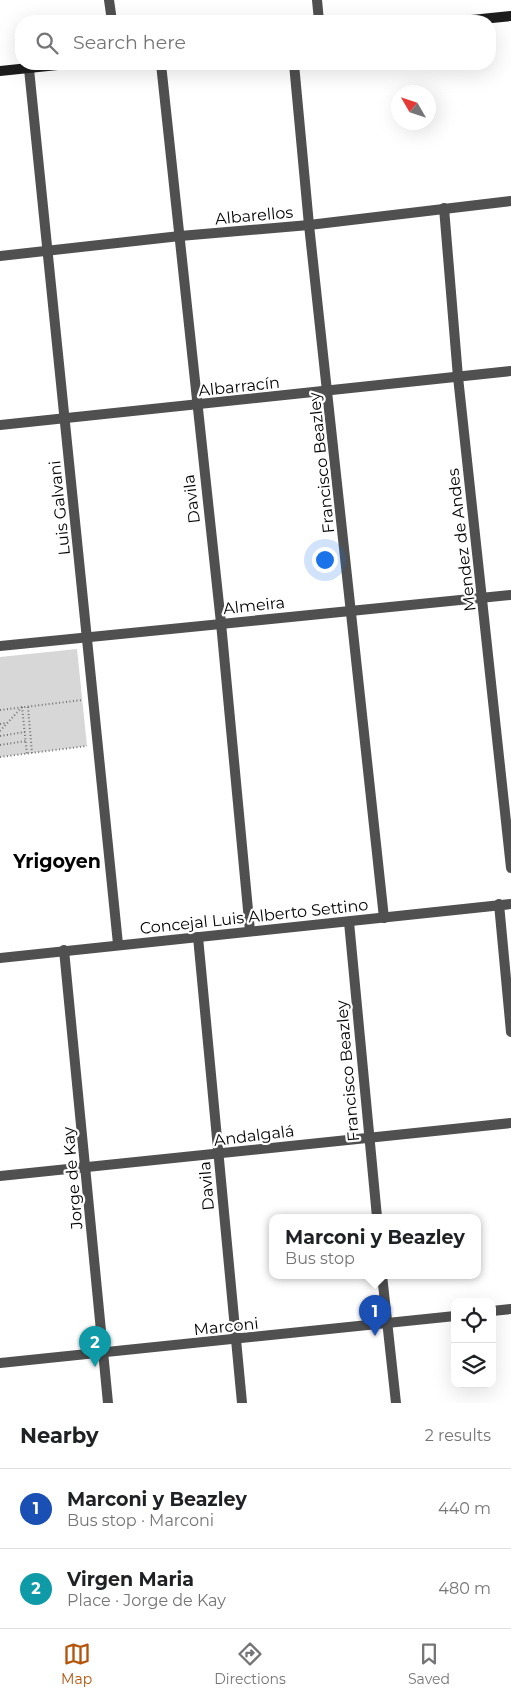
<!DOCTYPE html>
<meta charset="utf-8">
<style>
body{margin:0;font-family:Montserrat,sans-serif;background:#f6f6f6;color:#202124}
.controls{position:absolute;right:15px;bottom:15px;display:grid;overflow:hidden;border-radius:10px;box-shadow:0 5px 20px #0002}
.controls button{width:45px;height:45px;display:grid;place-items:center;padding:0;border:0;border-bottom:1px solid #e0e0e0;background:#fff;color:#202124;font:25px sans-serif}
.compass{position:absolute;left:391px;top:85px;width:45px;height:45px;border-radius:50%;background:#fff;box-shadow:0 5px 20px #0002;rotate:309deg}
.you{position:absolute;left:324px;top:559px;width:18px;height:18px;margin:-12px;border:4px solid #fff;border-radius:50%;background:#1a73e8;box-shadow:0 0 0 8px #1a73e833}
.badge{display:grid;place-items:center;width:32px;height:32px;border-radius:50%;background:#b45309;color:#fff;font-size:16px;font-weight:700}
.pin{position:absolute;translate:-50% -41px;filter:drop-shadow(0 1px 2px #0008)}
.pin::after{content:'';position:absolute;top:26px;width:18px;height:15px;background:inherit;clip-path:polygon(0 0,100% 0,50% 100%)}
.popup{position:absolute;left:269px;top:1214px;width:212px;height:65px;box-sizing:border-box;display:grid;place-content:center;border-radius:10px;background:#fff;filter:drop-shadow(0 1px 4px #0005);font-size:16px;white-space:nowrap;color:#757577}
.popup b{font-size:19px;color:#202124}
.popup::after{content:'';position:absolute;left:50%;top:100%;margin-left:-10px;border:10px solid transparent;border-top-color:#fff}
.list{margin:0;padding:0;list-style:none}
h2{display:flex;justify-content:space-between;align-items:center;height:65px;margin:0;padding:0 20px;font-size:21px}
h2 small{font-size:16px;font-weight:400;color:#757577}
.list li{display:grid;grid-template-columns:32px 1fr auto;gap:15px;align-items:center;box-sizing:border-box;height:80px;padding:0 20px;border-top:1px solid #e0e0e0}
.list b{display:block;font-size:19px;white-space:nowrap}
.list p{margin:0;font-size:16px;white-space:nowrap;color:#757577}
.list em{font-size:16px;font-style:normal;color:#757577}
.icon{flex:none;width:28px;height:28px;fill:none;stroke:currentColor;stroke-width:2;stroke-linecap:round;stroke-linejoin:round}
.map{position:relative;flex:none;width:511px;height:1403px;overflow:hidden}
.search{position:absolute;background:#fff;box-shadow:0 5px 20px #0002;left:15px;right:15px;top:15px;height:55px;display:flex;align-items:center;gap:12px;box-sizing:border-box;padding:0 18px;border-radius:20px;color:#757577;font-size:19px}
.sheet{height:225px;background:#fff}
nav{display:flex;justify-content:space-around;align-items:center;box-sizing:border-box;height:70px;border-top:1px solid #e0e0e0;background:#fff;font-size:14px;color:#757577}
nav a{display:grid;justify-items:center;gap:2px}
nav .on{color:#b45309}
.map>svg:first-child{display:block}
</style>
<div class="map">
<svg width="511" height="1403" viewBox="0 0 511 1403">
<rect width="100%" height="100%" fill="#fff"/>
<path fill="#d7d7d7" d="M77 649 87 746 0 757V657Z"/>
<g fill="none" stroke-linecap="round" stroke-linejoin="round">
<g stroke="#727272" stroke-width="2" stroke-dasharray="1 2.5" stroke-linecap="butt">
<path d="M22 707 27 754"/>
<path d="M28 707 32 753"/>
<path d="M0 710 82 700"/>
<path d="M0 724 7 723"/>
<path d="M0 731 22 707"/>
<path d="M0 736 25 732"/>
<path d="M0 745 26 741"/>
<path d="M0 757 87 746"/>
</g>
<g stroke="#505050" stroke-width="10">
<path d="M109 0 112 21"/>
<path d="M317 0 319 21"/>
<path d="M161 64 221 623 250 931"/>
<path d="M294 64 309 225 384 918"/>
<path d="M29 69 118 944"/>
<path d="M444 208 458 377 511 868"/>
<path d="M0 256 180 236 309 225 511 201"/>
<path d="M0 425 511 371"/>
<path d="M0 646 511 595"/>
<path d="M499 904 511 1032"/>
<path d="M349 922 377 1217"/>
<path d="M198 937 242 1403"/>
<path d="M64 950 108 1403"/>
<path d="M0 958 511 904"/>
<path d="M0 1176 511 1123"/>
<path d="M382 1275 396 1403"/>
<path d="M492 1311 511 1309"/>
<path d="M0 1363 455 1316"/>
</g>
<g stroke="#1d1d1d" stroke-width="10">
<path d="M462 21 511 16"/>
<path d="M0 71 67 64"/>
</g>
</g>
<g text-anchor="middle" stroke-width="4.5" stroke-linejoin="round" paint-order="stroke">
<g font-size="16" fill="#000" stroke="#fff">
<text transform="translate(254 215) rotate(-5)" y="6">Albarellos</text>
<text transform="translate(239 386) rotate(-6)" y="6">Albarracín</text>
<text transform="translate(321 463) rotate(-96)" y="6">Francisco Beazley</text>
<text transform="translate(191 499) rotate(-97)" y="6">Davila</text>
<text transform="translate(59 508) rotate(-96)" y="6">Luis Galvani</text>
<text transform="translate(461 540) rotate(-97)" y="6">Mendez de Andes</text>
<text transform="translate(254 605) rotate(-6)" y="6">Almeira</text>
<text transform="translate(254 916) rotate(-6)" y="6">Concejal Luis Alberto Settino</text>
<text transform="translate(347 1071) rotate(-95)" y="6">Francisco Beazley</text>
<text transform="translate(254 1135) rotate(-7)" y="6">Andalgalá</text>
<text transform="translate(72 1178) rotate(-95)" y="6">Jorge de Kay</text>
<text transform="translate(206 1186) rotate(-95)" y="6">Davila</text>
<text transform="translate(226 1326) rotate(-6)" y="6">Marconi</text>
</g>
<g font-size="19" font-weight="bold" fill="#000" stroke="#fff">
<text x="57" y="868">Yrigoyen</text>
</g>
</g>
</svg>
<div class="controls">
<button><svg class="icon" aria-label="locate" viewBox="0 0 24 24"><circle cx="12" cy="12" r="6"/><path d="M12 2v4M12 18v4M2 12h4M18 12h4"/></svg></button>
<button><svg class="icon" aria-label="layers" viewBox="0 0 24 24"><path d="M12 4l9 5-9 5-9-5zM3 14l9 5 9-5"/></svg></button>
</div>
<svg class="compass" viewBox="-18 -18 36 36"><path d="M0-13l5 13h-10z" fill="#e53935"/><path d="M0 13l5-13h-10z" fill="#757577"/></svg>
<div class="you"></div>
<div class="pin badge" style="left:375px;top:1336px;background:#1a4fb4">1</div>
<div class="popup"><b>Marconi y Beazley</b>Bus stop</div>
<div class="pin badge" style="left:95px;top:1367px;background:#0f9aa8">2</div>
<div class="search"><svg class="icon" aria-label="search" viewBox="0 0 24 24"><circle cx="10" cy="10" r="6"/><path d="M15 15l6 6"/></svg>Search here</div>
</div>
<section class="sheet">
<h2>Nearby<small>2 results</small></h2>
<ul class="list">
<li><span class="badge" style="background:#1a4fb4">1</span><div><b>Marconi y Beazley</b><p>Bus stop · Marconi</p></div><em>440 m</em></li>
<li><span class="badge" style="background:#0f9aa8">2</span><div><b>Virgen Maria</b><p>Place · Jorge de Kay</p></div><em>480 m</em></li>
</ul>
</section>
<nav>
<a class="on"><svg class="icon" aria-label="map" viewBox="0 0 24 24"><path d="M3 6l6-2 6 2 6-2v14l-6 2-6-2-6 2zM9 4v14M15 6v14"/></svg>Map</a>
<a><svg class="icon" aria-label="directions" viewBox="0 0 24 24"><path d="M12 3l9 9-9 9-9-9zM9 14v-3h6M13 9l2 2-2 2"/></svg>Directions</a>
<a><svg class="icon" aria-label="saved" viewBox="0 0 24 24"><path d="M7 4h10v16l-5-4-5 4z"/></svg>Saved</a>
</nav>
